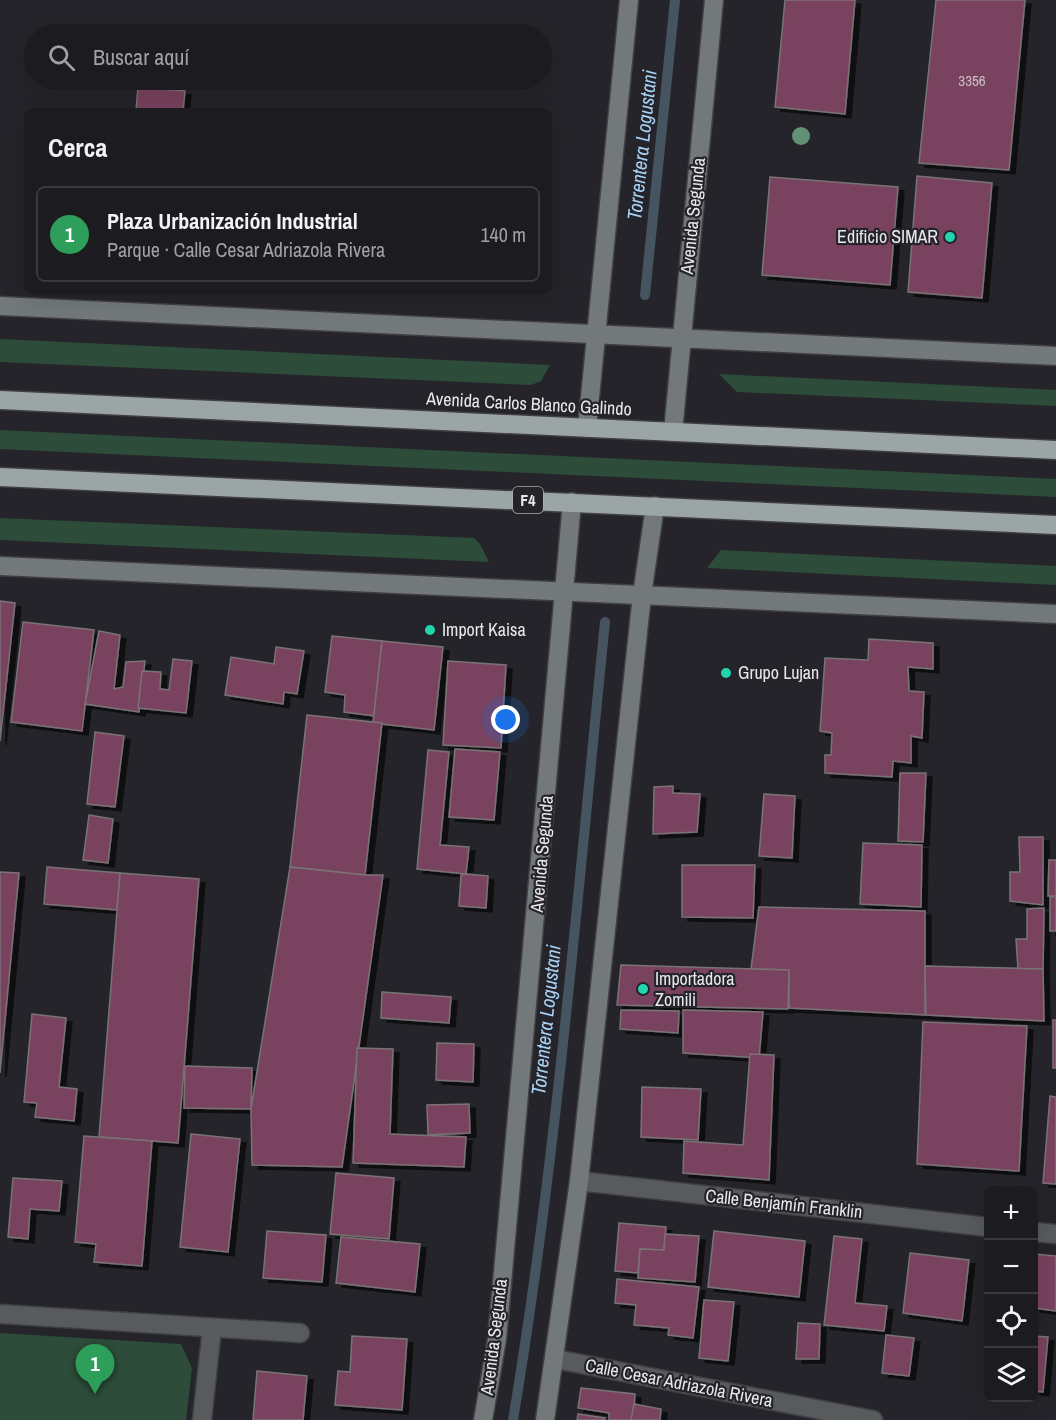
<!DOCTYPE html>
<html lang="es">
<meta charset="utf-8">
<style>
body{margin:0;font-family:"Archivo Narrow",sans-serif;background:#29282d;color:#f1f3f6}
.controls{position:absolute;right:18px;bottom:18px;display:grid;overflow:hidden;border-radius:9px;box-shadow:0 6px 24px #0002}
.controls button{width:54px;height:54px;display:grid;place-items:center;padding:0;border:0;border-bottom:2px solid #3a393e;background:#1c1b20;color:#f1f3f6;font:30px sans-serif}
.you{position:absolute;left:506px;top:720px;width:21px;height:21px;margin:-15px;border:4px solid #fff;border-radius:50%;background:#1a73e8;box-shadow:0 0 0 9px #1a73e833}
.badge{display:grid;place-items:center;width:39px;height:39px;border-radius:50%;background:#b45309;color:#fff;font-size:20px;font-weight:700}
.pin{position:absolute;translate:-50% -50px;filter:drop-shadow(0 2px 3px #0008)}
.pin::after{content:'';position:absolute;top:32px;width:21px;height:18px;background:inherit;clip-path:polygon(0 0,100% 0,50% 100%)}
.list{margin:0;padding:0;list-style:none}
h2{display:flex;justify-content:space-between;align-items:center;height:78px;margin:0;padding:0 24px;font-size:26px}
h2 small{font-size:20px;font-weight:400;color:#a0a1a5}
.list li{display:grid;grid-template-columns:39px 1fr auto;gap:18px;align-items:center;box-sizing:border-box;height:96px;margin:0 12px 12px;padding:0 12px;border:2px solid #3a393e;border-radius:9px}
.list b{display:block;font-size:22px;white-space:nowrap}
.list p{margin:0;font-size:20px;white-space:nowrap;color:#a0a1a5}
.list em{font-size:20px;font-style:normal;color:#a0a1a5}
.icon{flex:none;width:33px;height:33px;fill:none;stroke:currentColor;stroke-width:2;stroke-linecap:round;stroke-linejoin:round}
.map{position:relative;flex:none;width:1056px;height:1420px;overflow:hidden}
.search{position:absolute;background:#1c1b20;box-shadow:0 6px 24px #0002;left:24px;top:24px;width:528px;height:66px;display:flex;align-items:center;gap:15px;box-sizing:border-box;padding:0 21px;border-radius:33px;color:#a0a1a5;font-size:22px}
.panel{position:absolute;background:#1c1b20;box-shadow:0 6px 24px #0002;left:24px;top:108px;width:528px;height:186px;border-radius:9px}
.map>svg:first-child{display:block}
</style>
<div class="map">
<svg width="1056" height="1420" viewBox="0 0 1056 1420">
<defs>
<filter id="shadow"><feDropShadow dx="6" dy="4" stdDeviation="0" flood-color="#0009"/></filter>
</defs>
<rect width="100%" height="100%" fill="#25242a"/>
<g fill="#2d4c39">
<path d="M0 339 550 365 541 381 531 385 0 362Z"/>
<path d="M719 374 1056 390V406L737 392Z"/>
<path d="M0 430 1056 479V497L0 449Z"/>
<path d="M0 518 474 538 480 544 489 562 0 540Z"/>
<path d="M721 550 1056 566V585L707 568Z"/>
<path d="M0 1333 181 1344 192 1368 186 1420H0Z"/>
</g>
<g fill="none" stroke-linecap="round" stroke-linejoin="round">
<g stroke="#465361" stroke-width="10">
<path d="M645 295 675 0"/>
<path d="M513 1420C557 1156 578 888 605 622"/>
</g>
</g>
<g fill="#79435e" stroke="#7a7376" stroke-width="1.5" filter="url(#shadow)">
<path d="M785 0H855L845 114 775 107Z"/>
<path d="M936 0H1025L1009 170 919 163Z"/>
<path d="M138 87 185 91 183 111H136Z"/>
<path d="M917 176 992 183 982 298 908 292Z"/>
<path d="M770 177 898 187 890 285 762 275Z"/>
<path d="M0 601 15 603 0 741Z"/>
<path d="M23 622 94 630 82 731 11 722Z"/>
<path d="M99 631 120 635 114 689 123 687 126 662 145 661 139 712 85 704Z"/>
<path d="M332 636 382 641 374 716 344 712 345 695 325 692Z"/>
<path d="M869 639 933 643V669L908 667 909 691 924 692 922 738 911 736V763L893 761 892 777 825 773V755H831L832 733 820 731 825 658 868 660Z"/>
<path d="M382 641 443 647 434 730 373 723Z"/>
<path d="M276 647 304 651 297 694 284 692 283 704 225 695 231 657 274 664Z"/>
<path d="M173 659 192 661 186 713 138 708 142 671 161 672 160 689 169 690Z"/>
<path d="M448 661 506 665 501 748 443 745Z"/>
<path d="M307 715 382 723 365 875 290 867Z"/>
<path d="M95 732 124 736 115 807 87 804Z"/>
<path d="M455 749 500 752 494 820 449 817Z"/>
<path d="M428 750 449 752 440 845 469 847 466 874 417 869Z"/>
<path d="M900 773H926L923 842 898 841Z"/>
<path d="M673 786V793L700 794 697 832 653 834 654 787Z"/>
<path d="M764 794 795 796 792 858 759 856Z"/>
<path d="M89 815 113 819 108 863 83 860Z"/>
<path d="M1019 837H1043V905L1010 901V872H1020Z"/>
<path d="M863 843 922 845 921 907 860 904Z"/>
<path d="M1049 860H1056V896H1048Z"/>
<path d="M682 865H755L753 918 682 917Z"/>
<path d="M47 867 120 873 117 910 44 904Z"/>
<path d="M290 867 365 875H383L342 1167 252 1165 251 1109Z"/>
<path d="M0 872 19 873 0 1073Z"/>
<path d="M120 873 199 879 178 1143 99 1137Z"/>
<path d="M466 874 488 876 486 908 459 906 461 875Z"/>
<rect x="1050" y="897" width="6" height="34"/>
<path d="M759 907 925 911V1015L789 1008V970L751 969Z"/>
<path d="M1044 908 1043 969H1018L1016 939H1027V909Z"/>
<path d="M621 965 789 970 788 1009 617 1005Z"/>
<path d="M925 966 1043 969 1044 1021 926 1015Z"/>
<path d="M382 992 451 997 449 1023 381 1018Z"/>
<path d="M621 1010 679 1011 678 1033 620 1029Z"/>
<path d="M683 1010 763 1012 759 1058 683 1053Z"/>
<path d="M32 1014 66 1018 59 1087 77 1089 74 1121 35 1117 37 1103 24 1102Z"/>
<rect x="1053" y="1020" width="3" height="48"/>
<path d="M923 1022 1027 1026 1019 1171 917 1164Z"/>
<path d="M437 1043 474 1044 473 1082 436 1080Z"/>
<path d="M357 1048 393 1049 390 1134 466 1137 464 1167 353 1163Z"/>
<path d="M750 1054 774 1055 769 1180 683 1173 684 1141 743 1145Z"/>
<path d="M185 1066 252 1068 251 1109 184 1108Z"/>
<path d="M642 1087 701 1089 698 1140 641 1137Z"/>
<path d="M1050 1096 1056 1097V1184L1043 1183Z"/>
<path d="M469 1104 470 1133 428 1135 427 1105Z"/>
<path d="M191 1134 240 1139 228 1252 180 1247Z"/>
<path d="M84 1136 152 1141 142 1266 94 1262 96 1244 75 1242Z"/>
<path d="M336 1173 394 1178 389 1239 330 1234Z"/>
<path d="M13 1178 62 1181 59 1211 30 1209 28 1239 8 1237Z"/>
<path d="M619 1223 666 1227 664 1250 640 1249 638 1273 615 1271Z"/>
<path d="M267 1231 326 1235 322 1282 263 1278Z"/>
<path d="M714 1231 805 1241 799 1297 708 1287Z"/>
<path d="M665 1234 699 1236 695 1282 638 1278 640 1249 664 1250Z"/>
<path d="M834 1236 862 1239 855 1303 887 1306 884 1331 824 1325Z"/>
<path d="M341 1237 420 1244 415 1292 336 1283Z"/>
<path d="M910 1253 969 1260 962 1321 903 1313Z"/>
<path d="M1034 1254 1056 1256V1311L1034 1308Z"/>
<path d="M617 1279 699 1287 693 1338 668 1335 669 1328 634 1325 636 1305 615 1303Z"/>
<path d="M704 1300 734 1302 728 1361 699 1358Z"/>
<path d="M798 1323 820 1324 819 1359H796Z"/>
<path d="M886 1335 914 1338 909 1376 882 1373Z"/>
<path d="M352 1336 407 1339 402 1410 335 1405 338 1371 350 1372Z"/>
<path d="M1034 1336 1048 1337 1043 1392 1034 1391Z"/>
<path d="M257 1371 307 1376 303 1420H253Z"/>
<path d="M581 1388 635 1394 633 1420H609V1413L578 1408Z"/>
<path d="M634 1404 661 1409 660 1420H631Z"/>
<path d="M578 1414 605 1418V1420H577Z"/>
</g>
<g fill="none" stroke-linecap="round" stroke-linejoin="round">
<defs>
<g id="street">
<path d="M579 1181 988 1227"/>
<path d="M1034 1232 1056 1234"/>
<path d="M0 1314 300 1333"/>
<path d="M555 1359 873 1420"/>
<path d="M202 1420 212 1328"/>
</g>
<g id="secondary">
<path d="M0 306 1056 356"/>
<path d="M587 428 629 0"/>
<path d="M673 432 714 0"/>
<path d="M0 566 1056 614"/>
<path d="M483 1420 497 1339 572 502"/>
<path d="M545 1420 579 1181 642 595 655 506"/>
</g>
<g id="highway">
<path d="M0 400 1056 450"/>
<path d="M0 477 1056 525"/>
</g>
</defs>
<use href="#street" stroke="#403f45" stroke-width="21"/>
<use href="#secondary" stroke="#403f45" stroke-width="21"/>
<use href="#highway" stroke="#403f45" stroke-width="21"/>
<use href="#street" stroke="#575b5b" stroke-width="18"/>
<use href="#secondary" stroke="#737979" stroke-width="18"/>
<use href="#highway" stroke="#9ca5a6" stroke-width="18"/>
</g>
<circle fill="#639176" cx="801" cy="136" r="9"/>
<g fill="#22d5af" stroke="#25242a" stroke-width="2">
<circle cx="950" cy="237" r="6"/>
<circle cx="430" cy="630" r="6"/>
<circle cx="726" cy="673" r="6"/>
<circle cx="643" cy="989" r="6"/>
</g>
<g text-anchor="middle" stroke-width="4.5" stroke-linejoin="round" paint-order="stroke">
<g font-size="15" fill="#ccbfc8">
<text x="972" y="86">3356</text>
</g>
<rect fill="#25242a" stroke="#aeadb2" stroke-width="1.5" x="513" y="487" width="30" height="26" rx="4.5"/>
<g font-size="16" font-weight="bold" fill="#e8e8ec">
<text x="528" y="506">F4</text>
</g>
<g font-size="18" fill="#e8e8ec" stroke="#25242a">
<text transform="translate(693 216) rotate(-84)" y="6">Avenida Segunda</text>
<text transform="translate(529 404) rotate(3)" y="6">Avenida Carlos Blanco Galindo</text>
<text transform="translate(542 854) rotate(-85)" y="6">Avenida Segunda</text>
<text transform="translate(784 1204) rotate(6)" y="6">Calle Benjamín Franklin</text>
<text transform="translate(494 1337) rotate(-83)" y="6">Avenida Segunda</text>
<text transform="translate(679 1383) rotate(11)" y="6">Calle Cesar Adriazola Rivera</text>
</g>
<g font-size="18" fill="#e8e8ec" stroke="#25242a" text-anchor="start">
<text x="938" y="243" text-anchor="end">Edificio SIMAR</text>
<text x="442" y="636">Import Kaisa</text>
<text x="738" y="679">Grupo Lujan</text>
<text x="655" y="985">Importadora<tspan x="655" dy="21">Zomili</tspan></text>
</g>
<g font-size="20" font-style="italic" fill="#a8d2f6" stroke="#25242a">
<text transform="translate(642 145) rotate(-84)" y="7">Torrentera Logustani</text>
<text transform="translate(546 1020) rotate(-84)" y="7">Torrentera Logustani</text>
</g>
</g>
</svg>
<div class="controls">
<button>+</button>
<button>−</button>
<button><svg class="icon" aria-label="locate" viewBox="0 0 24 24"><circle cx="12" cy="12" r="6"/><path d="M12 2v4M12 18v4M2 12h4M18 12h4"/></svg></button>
<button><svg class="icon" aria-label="layers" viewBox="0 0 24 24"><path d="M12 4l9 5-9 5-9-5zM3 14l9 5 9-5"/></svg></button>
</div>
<div class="you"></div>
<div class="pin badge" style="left:95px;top:1394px;background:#2e9e5b">1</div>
<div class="search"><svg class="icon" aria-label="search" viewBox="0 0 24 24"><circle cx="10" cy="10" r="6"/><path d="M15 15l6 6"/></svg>Buscar aquí</div>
<section class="panel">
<h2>Cerca<small></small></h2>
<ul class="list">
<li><span class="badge" style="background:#2e9e5b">1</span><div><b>Plaza Urbanización Industrial</b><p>Parque · Calle Cesar Adriazola Rivera</p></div><em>140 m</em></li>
</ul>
</section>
</div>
